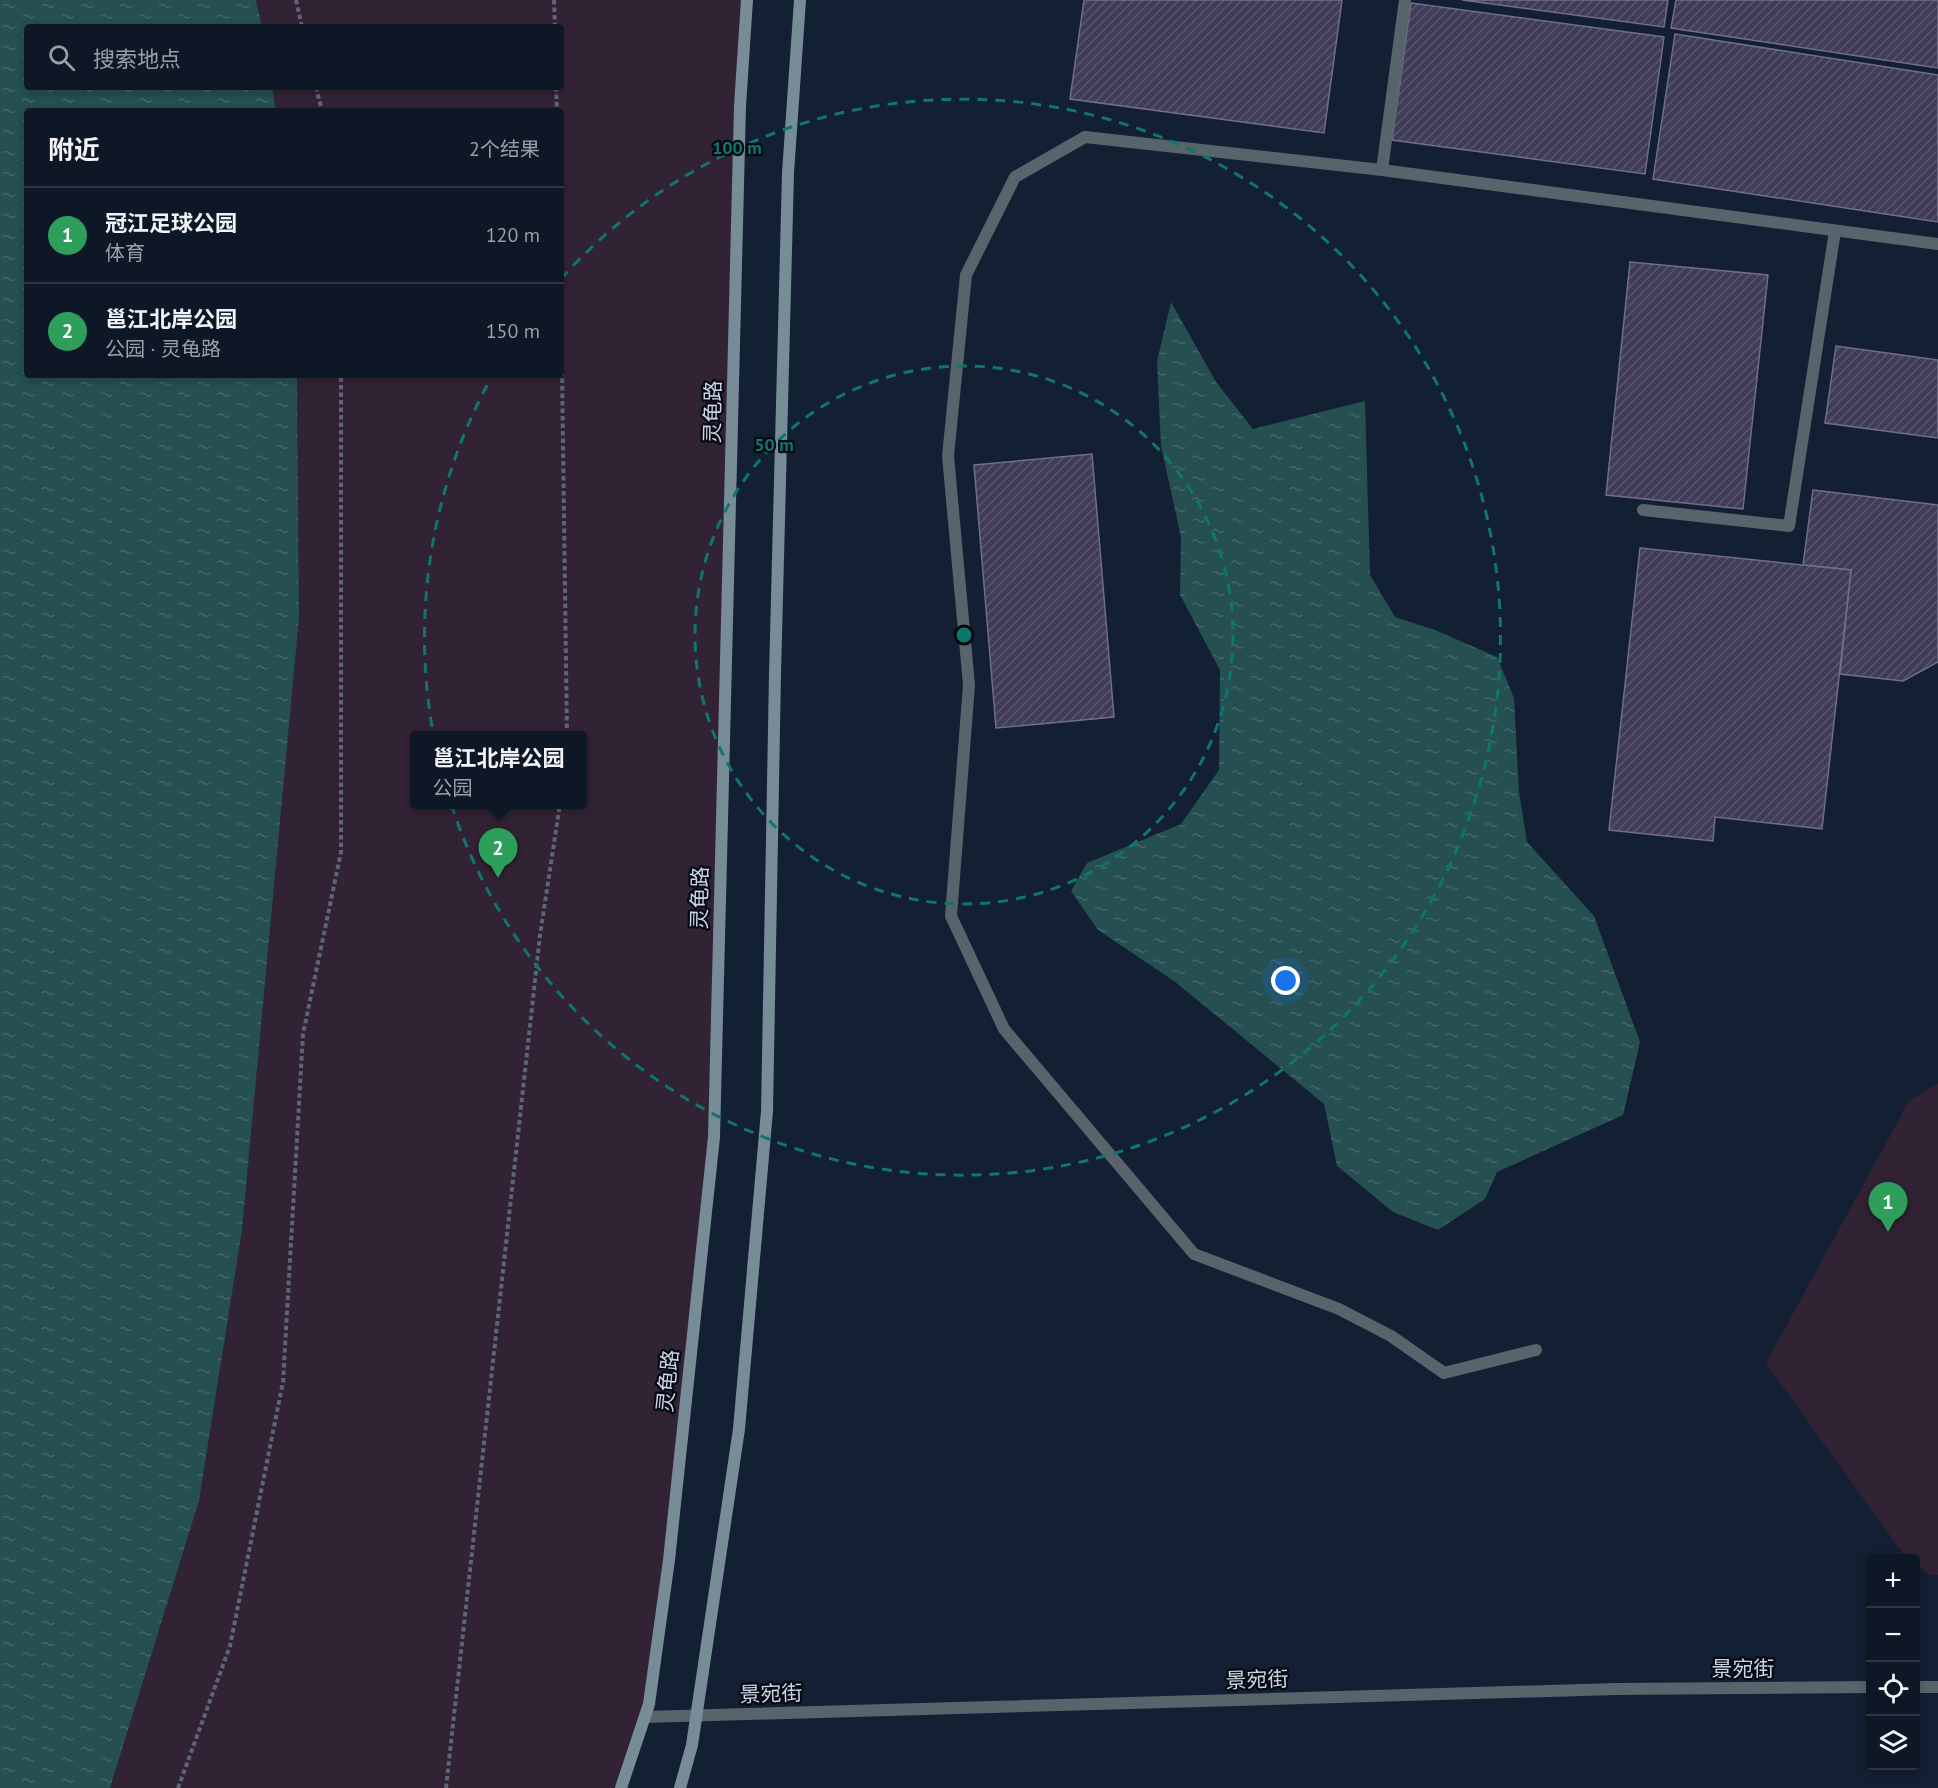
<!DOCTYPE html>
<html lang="zh">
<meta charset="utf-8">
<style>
body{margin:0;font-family:"PT Sans","Noto Sans SC",sans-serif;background:#17202e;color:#f1f3f6}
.controls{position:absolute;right:18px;bottom:18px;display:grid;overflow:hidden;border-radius:6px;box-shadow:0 3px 9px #0003}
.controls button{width:54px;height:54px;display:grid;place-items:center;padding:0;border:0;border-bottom:2px solid #2e3643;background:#0e1726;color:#f1f3f6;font:30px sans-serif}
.you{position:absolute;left:1286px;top:981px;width:21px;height:21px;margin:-15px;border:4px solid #fff;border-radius:50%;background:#1a73e8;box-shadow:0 0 0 9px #1a73e833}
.badge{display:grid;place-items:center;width:39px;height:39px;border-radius:50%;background:#fb9e51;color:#fff;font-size:20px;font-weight:700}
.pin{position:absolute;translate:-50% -50px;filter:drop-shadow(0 2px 3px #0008)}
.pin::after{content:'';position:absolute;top:32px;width:21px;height:18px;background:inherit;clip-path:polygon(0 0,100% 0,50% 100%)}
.popup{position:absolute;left:410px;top:731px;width:177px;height:78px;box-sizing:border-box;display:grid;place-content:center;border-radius:6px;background:#0e1726;filter:drop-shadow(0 2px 4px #0005);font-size:20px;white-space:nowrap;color:#9b9fa7}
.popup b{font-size:22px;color:#f1f3f6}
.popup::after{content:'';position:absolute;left:50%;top:100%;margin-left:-12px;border:12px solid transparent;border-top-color:#0e1726}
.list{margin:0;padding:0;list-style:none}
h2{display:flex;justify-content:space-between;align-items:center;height:78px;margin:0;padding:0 24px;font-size:26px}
h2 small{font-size:20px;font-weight:400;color:#9b9fa7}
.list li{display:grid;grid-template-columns:39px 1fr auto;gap:18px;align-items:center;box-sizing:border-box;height:96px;padding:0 24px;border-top:2px solid #2e3643}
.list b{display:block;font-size:22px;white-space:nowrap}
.list p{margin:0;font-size:20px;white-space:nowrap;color:#9b9fa7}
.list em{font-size:20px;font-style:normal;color:#9b9fa7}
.icon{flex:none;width:33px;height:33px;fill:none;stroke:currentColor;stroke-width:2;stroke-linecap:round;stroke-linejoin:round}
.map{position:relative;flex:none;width:1938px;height:1788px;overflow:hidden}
.search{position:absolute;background:#0e1726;box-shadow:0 3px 9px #0003;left:24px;top:24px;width:540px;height:66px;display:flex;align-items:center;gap:15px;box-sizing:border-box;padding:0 21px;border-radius:6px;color:#9b9fa7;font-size:22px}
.panel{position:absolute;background:#0e1726;box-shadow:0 3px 9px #0003;left:24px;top:108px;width:540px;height:270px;border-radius:6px}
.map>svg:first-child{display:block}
</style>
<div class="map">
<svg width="1938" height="1788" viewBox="0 0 1938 1788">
<defs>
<pattern id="water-ripples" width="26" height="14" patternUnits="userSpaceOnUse" patternTransform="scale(1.5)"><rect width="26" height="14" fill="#254f50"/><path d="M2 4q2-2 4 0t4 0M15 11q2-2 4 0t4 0" fill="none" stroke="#436769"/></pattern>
<pattern id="building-hatch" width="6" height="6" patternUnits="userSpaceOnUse" patternTransform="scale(1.5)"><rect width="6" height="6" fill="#403b56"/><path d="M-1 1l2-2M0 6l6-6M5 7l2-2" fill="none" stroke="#5a566e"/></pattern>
</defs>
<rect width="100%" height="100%" fill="#131f33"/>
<g fill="#322334" fill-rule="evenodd">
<path d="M256 0H747L714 1137 649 1704 621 1788H110L199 1501 242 1230 299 618 297 375H561V111H276L272 87H561V27H262ZM414 736H582V804H414Z"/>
<path d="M1938 1083V1575H1931L1916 1565V1558H1906L1766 1363 1909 1101Z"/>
</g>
<g fill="url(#water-ripples)">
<path d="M0 0H256L262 27H27V87H272L276 111H27V375H297L299 618 242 1230 199 1501 110 1788H0Z"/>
<path d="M1171 302 1216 382 1253 429 1365 401 1370 575 1395 617 1435 630 1497 657 1514 698 1519 792 1527 842 1594 916 1640 1042 1623 1115 1497 1172 1485 1199 1438 1230 1393 1212 1337 1166 1324 1104 1174 981 1098 930 1071 891 1087 863 1181 824 1219 770 1220 670 1180 595 1181 537 1161 446 1157 361Z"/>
</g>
<g fill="url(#building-hatch)" stroke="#726d88" stroke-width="1.5">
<path d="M1084 0H1342L1324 133 1070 99Z"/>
<path d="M1462 0H1668L1664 27Z"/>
<path d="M1676 0H1938V68L1671 28Z"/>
<path d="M1411 3 1664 37 1645 174 1392 140Z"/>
<path d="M1675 34 1938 75V222L1653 179Z"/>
<path d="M1630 262 1768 275 1743 509 1606 495Z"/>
<path d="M1836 346 1938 360V438L1825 423Z"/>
<path d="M1092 454 1114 717 996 728 974 465Z"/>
<path d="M1813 490 1938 505V662L1903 681 1840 674 1851 570 1803 565Z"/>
<path d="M1640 548 1851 570 1822 829 1715 817 1713 841 1609 830Z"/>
</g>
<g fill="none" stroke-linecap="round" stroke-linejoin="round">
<g stroke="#5c6678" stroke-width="4" stroke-dasharray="4.5 3" stroke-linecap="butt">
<path d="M296 0 302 27"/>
<path d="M554 0 555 27"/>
<path d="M316 87 322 111"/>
<path d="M556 87 557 111"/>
<path d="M561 296 567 736"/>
<path d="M178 1788 230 1646 283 1382 303 1034 341 852V375"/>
<path d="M446 1788 540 935 560 804"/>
</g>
<g stroke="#57646b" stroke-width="12">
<path d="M1382 170 1405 0"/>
<path d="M1643 510 1789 526 1835 231"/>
<path d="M1536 1350 1444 1373 1391 1336 1339 1309 1194 1254 1004 1029 951 916 969 685 948 456 966 275 1015 177 1085 137 1382 170 1938 244"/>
</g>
<g stroke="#57646b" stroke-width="12">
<path d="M1916 1687H1938"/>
<path d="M645 1717 1616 1689 1870 1687"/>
</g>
<g stroke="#778c97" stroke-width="12">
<path d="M621 1788 649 1704 669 1560 714 1137 740 106 747 0"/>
<path d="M680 1788 692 1745 739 1429 767 1111 775 674 788 173 800 0"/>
</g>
</g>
<g fill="none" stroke="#0f766e" stroke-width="3" stroke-dasharray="10 8">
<circle cx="964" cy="635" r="269"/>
<path d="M561 279A538 538 0 1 1 491 378"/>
</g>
<g text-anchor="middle" stroke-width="4.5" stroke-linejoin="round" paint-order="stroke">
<g font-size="21" fill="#ccd5e3" stroke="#050912">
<text transform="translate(713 412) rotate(-89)" y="7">灵龟路</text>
<text transform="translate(700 898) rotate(-89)" y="7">灵龟路</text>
<text transform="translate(668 1381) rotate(-84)" y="7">灵龟路</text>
<text x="1743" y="1676">景宛街</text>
<text transform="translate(1257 1680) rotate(-2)" y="7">景宛街</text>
<text transform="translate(771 1694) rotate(-2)" y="7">景宛街</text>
</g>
</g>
<circle cx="964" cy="635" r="9" fill="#0f766e" stroke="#050912" stroke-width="3"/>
<g font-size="18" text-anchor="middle" font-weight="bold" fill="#0f766e" stroke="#050912" stroke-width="4.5" stroke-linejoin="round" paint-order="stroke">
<text x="737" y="154">100 m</text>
<text x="774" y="451">50 m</text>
</g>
</svg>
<div class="controls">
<button>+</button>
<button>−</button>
<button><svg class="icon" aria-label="locate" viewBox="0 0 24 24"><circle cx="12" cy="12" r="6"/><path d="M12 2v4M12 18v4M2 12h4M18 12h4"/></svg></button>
<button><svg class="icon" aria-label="layers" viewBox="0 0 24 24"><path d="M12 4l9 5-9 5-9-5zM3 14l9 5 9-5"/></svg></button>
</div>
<div class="you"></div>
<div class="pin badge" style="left:1888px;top:1232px;background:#2e9e5b">1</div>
<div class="pin badge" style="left:498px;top:878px;background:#2e9e5b">2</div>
<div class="popup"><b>邕江北岸公园</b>公园</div>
<div class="search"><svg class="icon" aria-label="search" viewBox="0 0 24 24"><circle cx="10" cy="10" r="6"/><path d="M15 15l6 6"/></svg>搜索地点</div>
<section class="panel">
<h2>附近<small>2个结果</small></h2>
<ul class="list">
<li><span class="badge" style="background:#2e9e5b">1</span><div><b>冠江足球公园</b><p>体育</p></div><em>120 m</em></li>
<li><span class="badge" style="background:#2e9e5b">2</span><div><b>邕江北岸公园</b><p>公园 · 灵龟路</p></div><em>150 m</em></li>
</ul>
</section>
</div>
